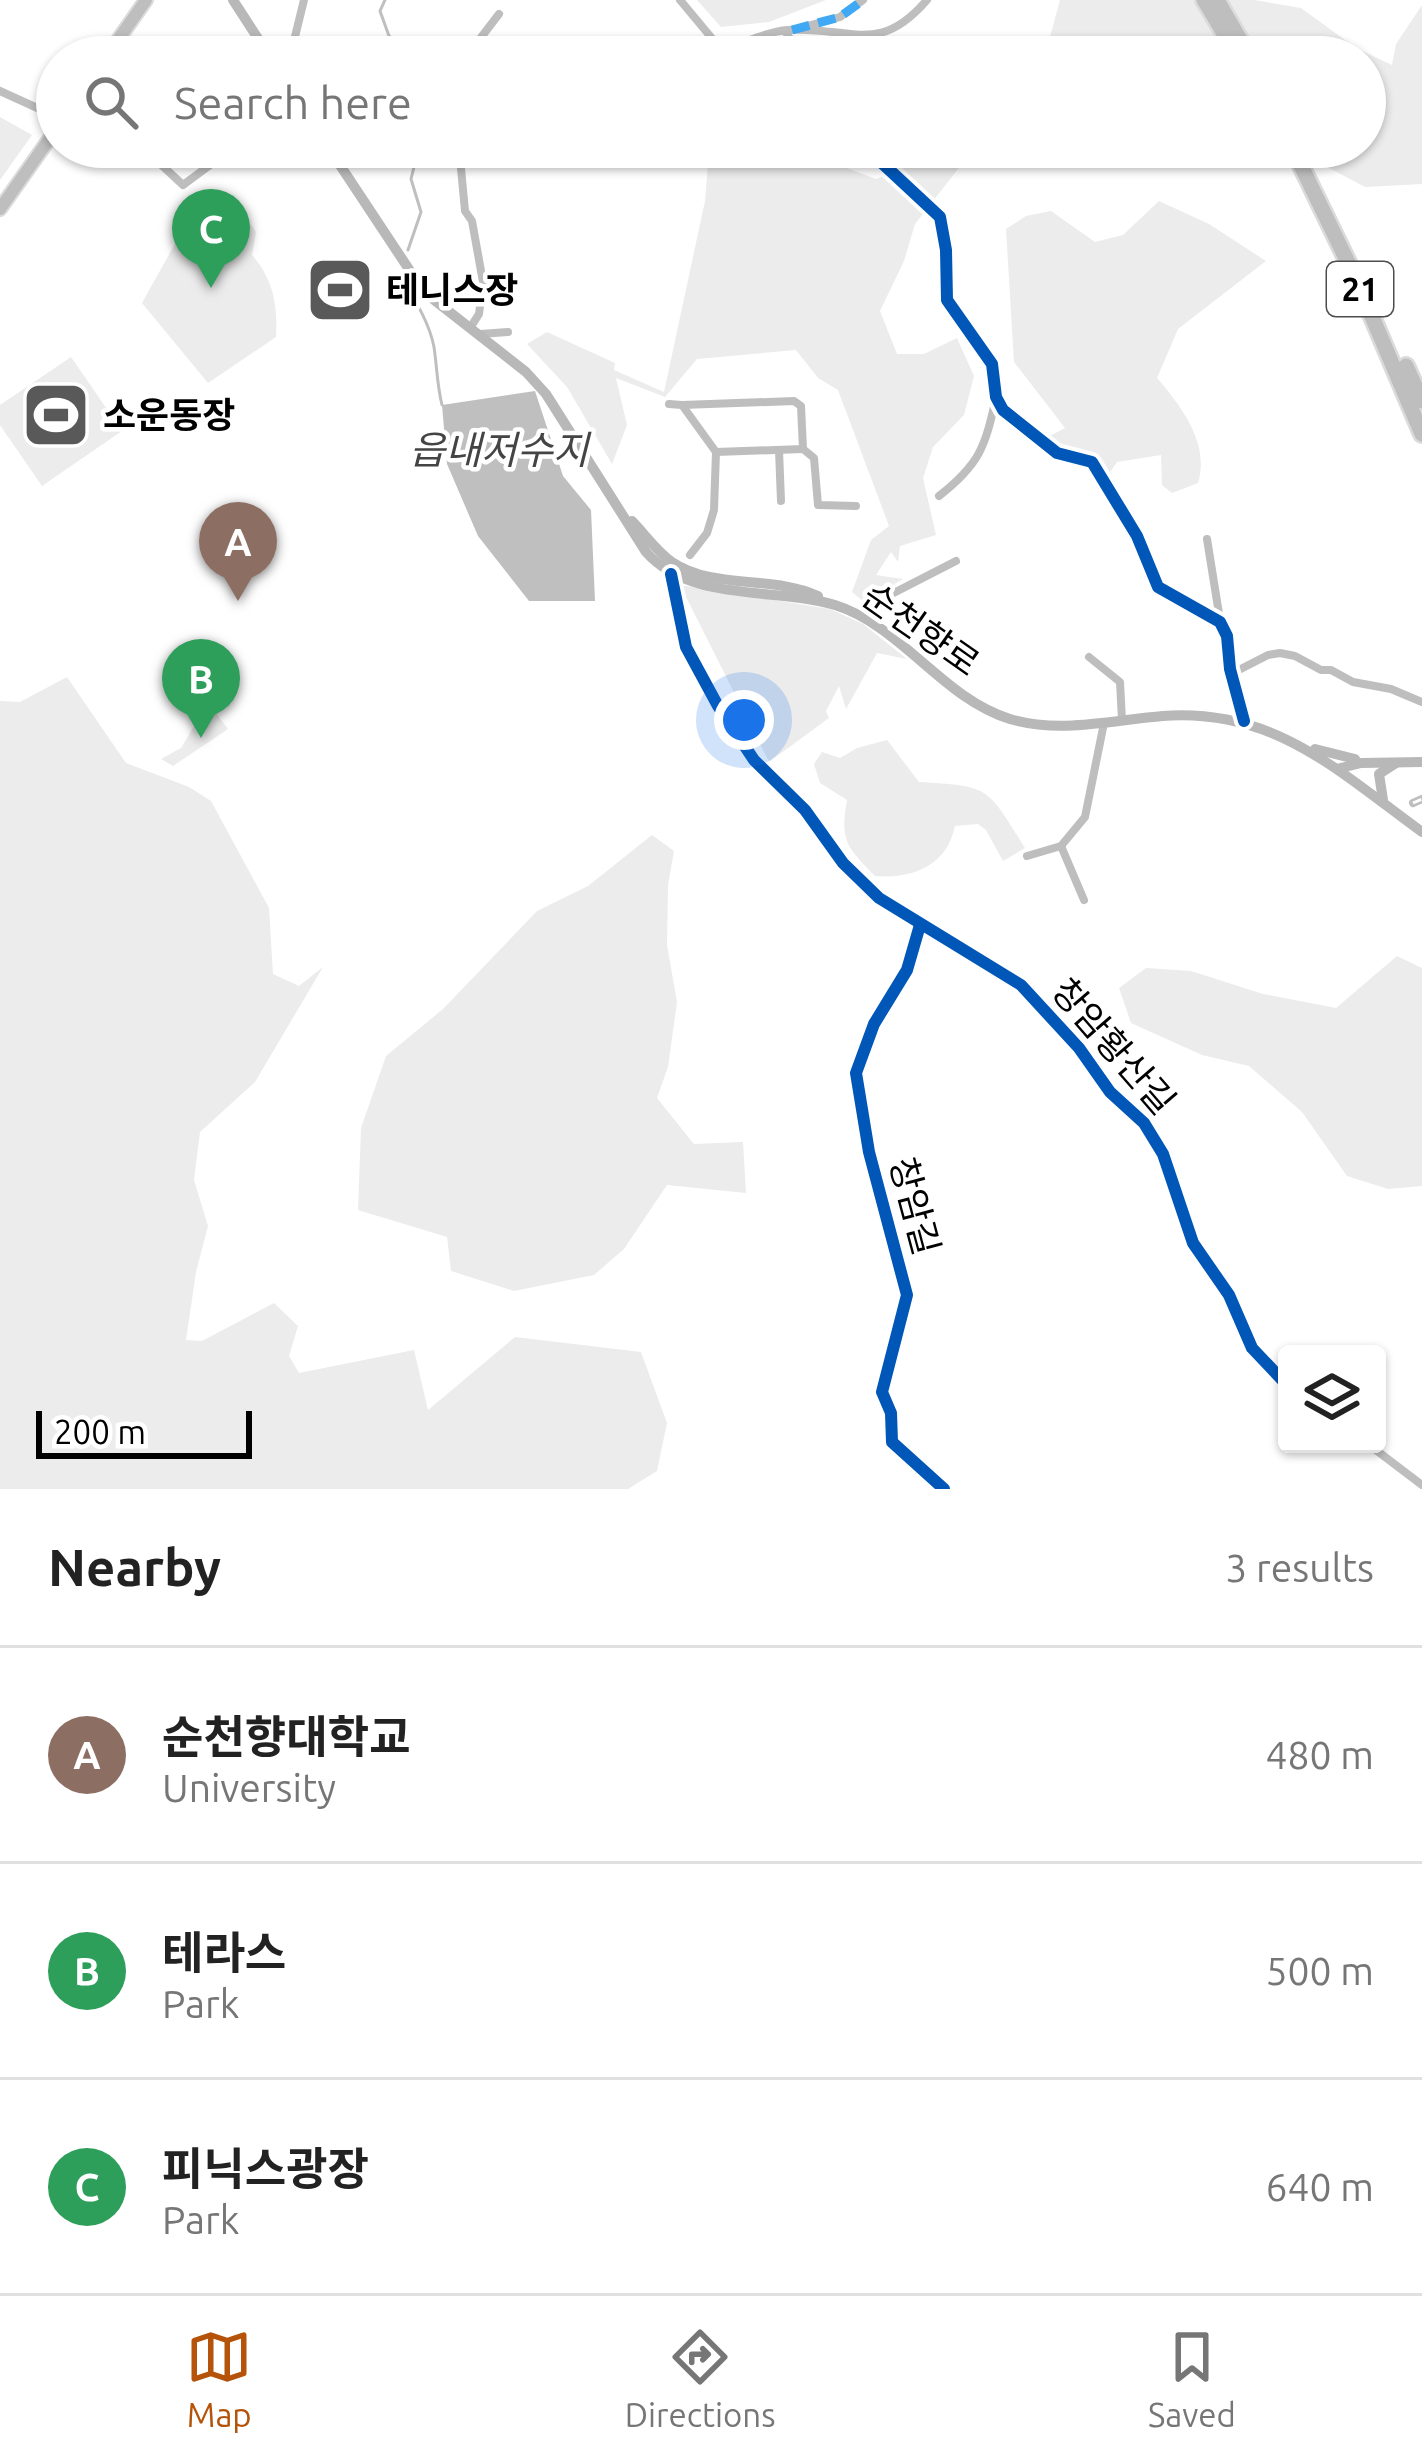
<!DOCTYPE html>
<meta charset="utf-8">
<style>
body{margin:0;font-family:Ubuntu,"Noto Sans KR",sans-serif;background:#f2f2f2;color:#222}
.controls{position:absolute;right:36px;bottom:36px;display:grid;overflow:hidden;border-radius:12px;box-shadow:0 3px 9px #0004}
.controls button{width:108px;height:108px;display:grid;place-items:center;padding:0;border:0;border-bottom:3px solid #e0e0e0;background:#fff;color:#222;font:60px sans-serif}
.scale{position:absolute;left:36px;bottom:30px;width:216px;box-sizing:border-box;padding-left:12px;border:6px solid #000;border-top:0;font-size:33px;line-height:42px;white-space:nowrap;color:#000;-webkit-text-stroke:9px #fff;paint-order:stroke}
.you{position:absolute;left:744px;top:720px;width:42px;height:42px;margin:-30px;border:9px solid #fff;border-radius:50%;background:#1a73e8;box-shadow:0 0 0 18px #1a73e833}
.badge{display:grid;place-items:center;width:78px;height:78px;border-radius:50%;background:#b45309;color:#fff;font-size:39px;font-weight:700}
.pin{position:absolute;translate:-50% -99px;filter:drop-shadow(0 3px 6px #0008)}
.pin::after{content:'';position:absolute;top:63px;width:42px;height:36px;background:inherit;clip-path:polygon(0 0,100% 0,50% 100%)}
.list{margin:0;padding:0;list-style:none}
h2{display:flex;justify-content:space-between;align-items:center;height:156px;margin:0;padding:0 48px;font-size:51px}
h2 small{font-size:39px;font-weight:400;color:#767676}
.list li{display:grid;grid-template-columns:78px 1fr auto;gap:36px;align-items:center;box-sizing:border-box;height:216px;padding:0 48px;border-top:3px solid #e0e0e0}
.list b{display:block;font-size:45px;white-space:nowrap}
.list p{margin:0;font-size:39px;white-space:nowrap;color:#767676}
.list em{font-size:39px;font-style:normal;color:#767676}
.icon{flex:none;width:66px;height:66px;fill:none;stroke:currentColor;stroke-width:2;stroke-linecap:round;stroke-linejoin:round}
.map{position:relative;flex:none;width:1422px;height:1489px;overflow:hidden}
.search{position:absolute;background:#fff;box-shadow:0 3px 9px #0004;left:36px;right:36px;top:36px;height:132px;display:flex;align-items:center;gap:30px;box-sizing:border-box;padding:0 42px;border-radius:66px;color:#767676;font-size:45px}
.sheet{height:804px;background:#fff}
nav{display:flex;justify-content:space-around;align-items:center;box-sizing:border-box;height:168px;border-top:3px solid #e0e0e0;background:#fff;font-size:33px;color:#767676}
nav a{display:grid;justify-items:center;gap:6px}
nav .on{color:#b45309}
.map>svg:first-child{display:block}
</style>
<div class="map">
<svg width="1422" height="1489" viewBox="0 0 1422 1489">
<rect width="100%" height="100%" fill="#fff"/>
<g fill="#ececec">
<path d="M697 0H826L769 22 721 27Z"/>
<path d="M1060 0H1254L1301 8 1356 48 1392 65 1396 44 1422 5V184L1365 187 1289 147H1365V57H1033L1050 37Z"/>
<path d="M0 117 32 135 0 180Z"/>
<path d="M681 147H752L770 161 841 166 876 179 957 147H968L969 155 915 224 904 261 880 311 897 354H924L957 338 974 376 964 415 933 447 923 478 936 535 900 546 898 562 891 552 876 575 903 579 864 602 852 592 871 540 889 526 838 390 818 378 796 350 697 359 665 397 616 378 627 425 612 464 567 387 527 344 547 332 615 363 614 370 664 392 705 201 708 164Z"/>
<path d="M1159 201 1209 224 1266 261 1178 329 1157 378C1182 407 1210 444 1198 483L1172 493 1162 485 1161 455 1117 462 1107 477 1090 453 1058 447 1046 438 1065 428 1014 362 1006 229 1026 216 1051 211 1095 242 1123 235Z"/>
<path d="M235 211 246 217 256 232 252 255C273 279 278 305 276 337L208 383 142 303 186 224 198 216 220 227Z"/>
<path d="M357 269 359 309 323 310 320 271Z"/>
<path d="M71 357 122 431 42 486 0 425V405Z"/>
<path d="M680 585 830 609 863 624 907 659 877 653 846 709 839 686 826 711 829 718 769 762Z"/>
<path d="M67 677 126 763 189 787 211 801 269 908 273 974 299 986 323 967 255 1082 200 1132 194 1180 208 1226 196 1272 186 1340 202 1341 274 1303 298 1326 289 1356 299 1373 414 1350 428 1410 515 1337 641 1352 667 1423 657 1471 628 1489H0V701L20 702Z"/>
<path d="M208 703 228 729 173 766 161 759 181 748Z"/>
<path d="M887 740 919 782C991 786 987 787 1025 848L1003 861 986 830 978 824 955 826C947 865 914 879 875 876 846 847 840 840 847 800L820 783 814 764 822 752 840 758 857 748Z"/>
<path d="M652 835 674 851 668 885 667 945 677 1002 668 1067 657 1098 694 1144 743 1142 746 1193 667 1185 624 1249 594 1275 514 1291 451 1271 447 1237 358 1210 361 1128 386 1056 443 1009 537 911 588 886Z"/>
<path d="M1397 956 1422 968V1186L1388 1189 1347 1176 1302 1112 1249 1066 1202 1055 1131 1023 1119 988 1146 968 1191 971 1263 994 1336 1008Z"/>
</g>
<path fill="#bfbfbf" d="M535 391 563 476 591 510 595 601H529L478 536 447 464 442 405Z"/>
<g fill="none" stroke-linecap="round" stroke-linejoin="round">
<g stroke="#bfbfbf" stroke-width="3">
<path d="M385 0 380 11 389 36 416 57"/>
<path d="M408 250 421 212 411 179 419 147"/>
<path d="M399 276C414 297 429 321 434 347 437 367 437 385 442 405"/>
</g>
<defs>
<g id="primary">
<path d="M106 57 146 0"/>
<path d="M0 209 57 128"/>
</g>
<g id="highway">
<path d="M1204 0 1238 57"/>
<path d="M1217 0 1250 57"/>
<path d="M1292 147 1356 279 1422 434"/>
<path d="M1406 366 1422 401"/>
</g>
</defs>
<use href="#primary" stroke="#dbdbdb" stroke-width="16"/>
<use href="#highway" stroke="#dbdbdb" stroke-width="20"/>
<g stroke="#bebebe" stroke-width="8">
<path d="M680 0 715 42C748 48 758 32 788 30 851 26 878 57 927 0"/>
<path d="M800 28 840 17 863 0"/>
<path d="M785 31 802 57"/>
<path d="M422 54 425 57"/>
<path d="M290 57 304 0"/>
<path d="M466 57 499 14"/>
<path d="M0 91 57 117"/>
<path d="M127 147 154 158 183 185 210 165 223 147"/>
<path d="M459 147 465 211 472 221 483 282 479 314 470 328"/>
<path d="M850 147 882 163 940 217 946 250 947 300 992 364 996 397 1003 410 1057 453 1092 462 1137 536 1158 587 1220 622 1227 636 1230 669 1244 721"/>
<path d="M339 164 367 147"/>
<path d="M480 334 508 332"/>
<path d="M669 404 682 405 716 452 714 510 707 533 690 555"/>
<path d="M682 405 794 401 801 406 803 449 716 452"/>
<path d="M803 449 814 458 818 505 856 506"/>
<path d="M779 450 781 501"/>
<path d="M939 496C980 464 985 447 996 398"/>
<path d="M1207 539 1220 620"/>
<path d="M671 574 686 647 718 706 754 760 805 810 843 863 879 898 1021 985 1079 1048 1110 1092 1144 1123 1163 1154 1193 1243 1229 1295 1252 1348 1287 1385"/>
<path d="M865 618 878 601 956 561"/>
<path d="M1089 657 1120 682 1122 720"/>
<path d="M1231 674 1268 655 1280 653 1295 656 1321 670H1331L1353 682 1391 689 1422 702"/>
<path d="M1061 846 1084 900"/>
<path d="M1027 856 1061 846 1085 817 1104 723"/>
<path d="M920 925 907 970 874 1024 856 1073 869 1152 907 1295 882 1392 891 1413 892 1442 944 1489"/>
<path d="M1368 1444 1422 1485"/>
</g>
<g stroke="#b8b8b8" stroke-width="10">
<path d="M233 0 270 57"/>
<path d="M328 147 424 292 526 372 546 394 646 552C691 603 775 587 835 605 902 626 942 698 1010 719 1060 734 1113 720 1163 716 1275 708 1338 771 1422 832"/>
<path d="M632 521C645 534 656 551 672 562 714 590 773 575 818 596"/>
<path d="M1315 749 1355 759"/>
<path d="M1337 769 1361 763 1422 762"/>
<path d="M1383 800 1379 774 1396 763"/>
</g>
<use href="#primary" stroke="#bebebe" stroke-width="12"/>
<use href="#highway" stroke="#bebebe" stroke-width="15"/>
<defs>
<path id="rail" d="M1413 803 1422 799"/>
</defs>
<use href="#rail" stroke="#bebebe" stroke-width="8"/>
<use href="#rail" stroke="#fff" stroke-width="3" stroke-dasharray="9" stroke-linecap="butt"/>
<path stroke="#3fa9f5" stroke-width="9" stroke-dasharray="18 9" stroke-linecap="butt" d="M792 30 840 17 863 0"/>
<defs>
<g id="cycleway">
<path d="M850 147 882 163 940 217 946 250 947 300 992 364 996 397 1003 410 1057 453 1092 462 1137 536 1158 587 1220 622 1227 636 1230 669 1244 721"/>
<path d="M671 574 686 647 718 706 754 760 805 810 843 863 879 898 1021 985 1079 1048 1110 1092 1144 1123 1163 1154 1193 1243 1229 1295 1252 1348 1287 1385"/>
<path d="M920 925 907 970 874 1024 856 1073 869 1152 907 1295 882 1392 891 1413 892 1442 944 1489"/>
</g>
</defs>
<use href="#cycleway" stroke="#fff" stroke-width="20"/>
<use href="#cycleway" stroke="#0057b8" stroke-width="12"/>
</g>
<defs>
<symbol id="stadium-square" viewBox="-11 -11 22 22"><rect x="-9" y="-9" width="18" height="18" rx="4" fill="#595959" stroke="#fff"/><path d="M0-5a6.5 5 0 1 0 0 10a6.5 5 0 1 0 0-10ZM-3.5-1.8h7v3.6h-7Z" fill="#fff"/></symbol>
</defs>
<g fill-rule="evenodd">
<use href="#stadium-square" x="302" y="252" width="76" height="76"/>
<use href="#stadium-square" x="18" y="377" width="76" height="76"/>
</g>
<g text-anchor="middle" stroke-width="9" stroke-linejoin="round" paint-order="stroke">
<rect fill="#fff" stroke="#4c4c4c" stroke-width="3" x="1327" y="262" width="66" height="54" rx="9"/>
<g font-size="33" font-weight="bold" fill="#000">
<text x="1360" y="301">21</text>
</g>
<g font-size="36" font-weight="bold" fill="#000" stroke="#fff" text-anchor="start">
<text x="386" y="303">테니스장</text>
<text x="103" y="428">소운동장</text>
</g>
<g font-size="36" fill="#000" stroke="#fff">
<text transform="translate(921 629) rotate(35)" y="13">순천향로</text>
<text transform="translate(1114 1046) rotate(49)" y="13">창암황산길</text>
<text transform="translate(915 1206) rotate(75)" y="13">창암길</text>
</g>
<g font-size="39" font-style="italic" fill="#444" stroke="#fff">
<text x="499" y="464">읍내저수지</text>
</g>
</g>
</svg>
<div class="controls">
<button><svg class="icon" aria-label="layers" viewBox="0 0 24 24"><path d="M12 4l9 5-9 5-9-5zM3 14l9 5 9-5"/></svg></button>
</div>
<div class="scale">200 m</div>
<div class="you"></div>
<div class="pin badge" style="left:238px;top:601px;background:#8d6e63">A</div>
<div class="pin badge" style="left:201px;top:738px;background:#2e9e5b">B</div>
<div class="pin badge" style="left:211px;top:288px;background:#2e9e5b">C</div>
<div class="search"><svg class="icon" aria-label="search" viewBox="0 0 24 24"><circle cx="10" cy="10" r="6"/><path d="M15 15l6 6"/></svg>Search here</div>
</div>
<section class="sheet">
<h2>Nearby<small>3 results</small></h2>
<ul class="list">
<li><span class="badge" style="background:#8d6e63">A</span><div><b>순천향대학교</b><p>University</p></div><em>480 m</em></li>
<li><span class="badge" style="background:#2e9e5b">B</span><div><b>테라스</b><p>Park</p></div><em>500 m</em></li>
<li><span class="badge" style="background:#2e9e5b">C</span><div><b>피닉스광장</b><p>Park</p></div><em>640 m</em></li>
</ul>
</section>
<nav>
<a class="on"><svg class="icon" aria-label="map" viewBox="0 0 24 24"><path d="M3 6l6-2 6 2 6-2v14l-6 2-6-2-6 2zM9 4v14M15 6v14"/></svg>Map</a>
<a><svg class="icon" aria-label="directions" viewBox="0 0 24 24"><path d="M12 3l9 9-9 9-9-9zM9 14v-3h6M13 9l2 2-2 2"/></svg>Directions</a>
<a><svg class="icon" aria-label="saved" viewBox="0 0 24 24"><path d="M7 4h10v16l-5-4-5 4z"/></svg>Saved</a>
</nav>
